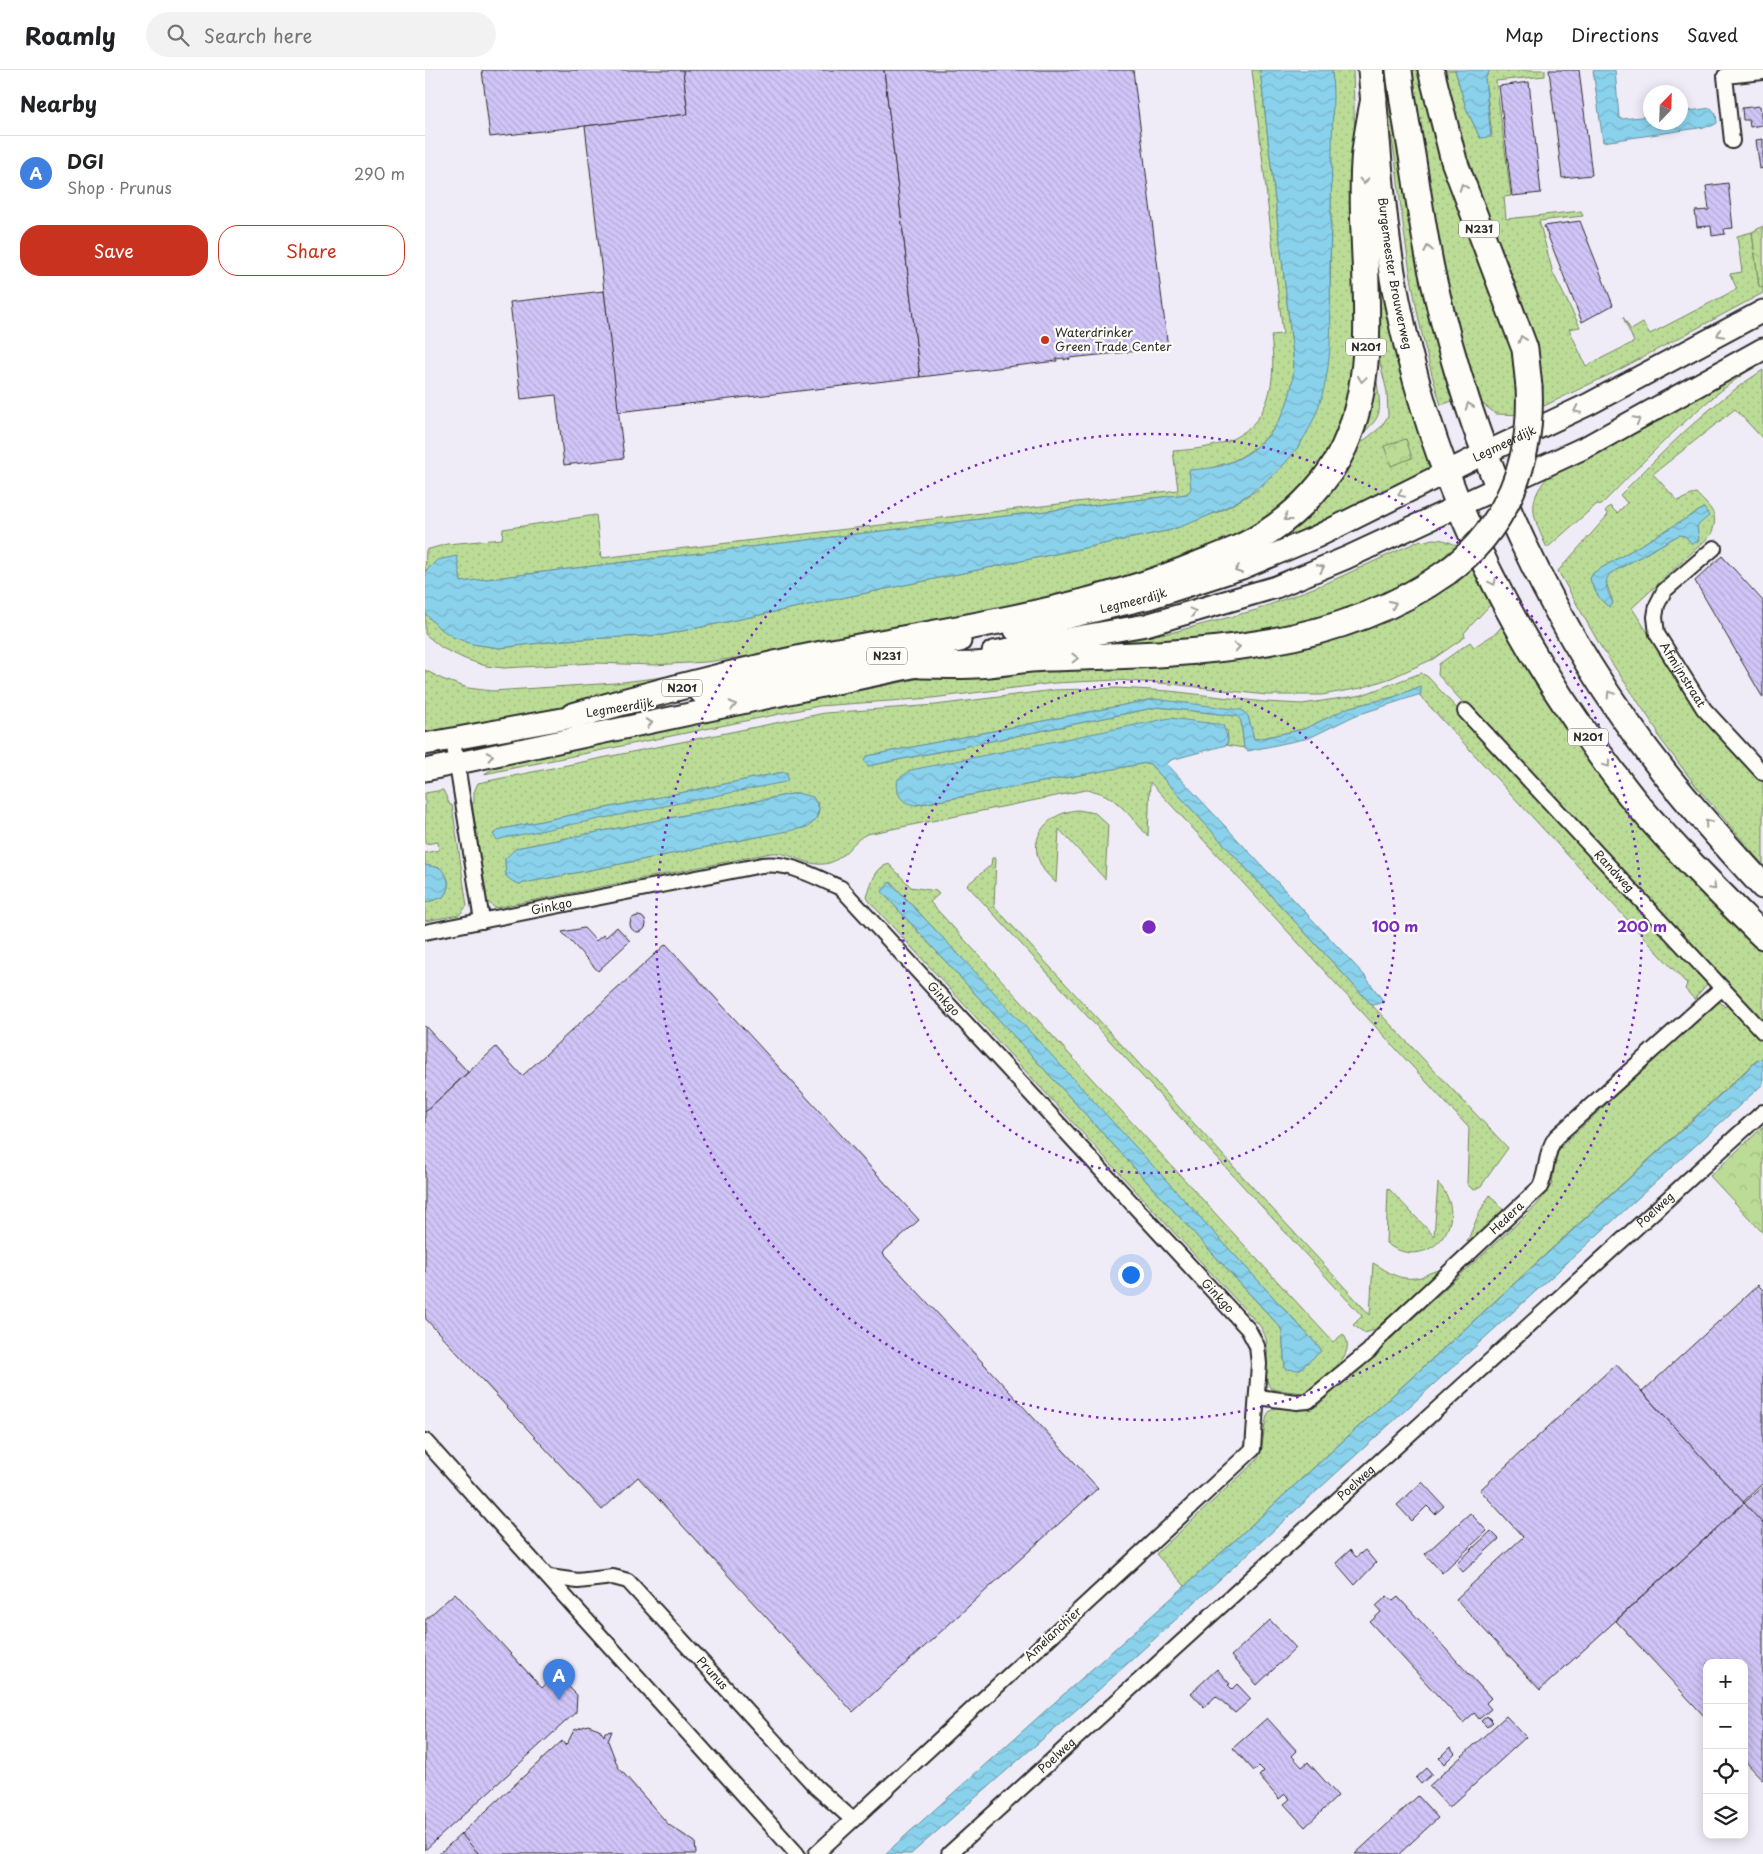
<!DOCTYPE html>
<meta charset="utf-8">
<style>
body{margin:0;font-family:"Playpen Sans",sans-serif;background:#f2f2f2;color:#202124}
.controls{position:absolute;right:15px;bottom:15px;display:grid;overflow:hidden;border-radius:10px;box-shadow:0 2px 12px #0003}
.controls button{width:45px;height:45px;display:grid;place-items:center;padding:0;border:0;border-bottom:1px solid #e0e0e0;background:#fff;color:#202124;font:25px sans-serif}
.compass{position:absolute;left:1218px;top:15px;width:45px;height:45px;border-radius:50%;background:#fff;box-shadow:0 2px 12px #0003;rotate:23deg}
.you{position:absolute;left:705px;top:1204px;width:18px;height:18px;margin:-12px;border:4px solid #fff;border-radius:50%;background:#1a73e8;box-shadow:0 0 0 8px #1a73e833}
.badge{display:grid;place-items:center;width:32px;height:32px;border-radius:50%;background:#c8321e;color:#fff;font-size:16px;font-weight:700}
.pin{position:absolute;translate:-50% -41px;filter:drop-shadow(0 1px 2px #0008)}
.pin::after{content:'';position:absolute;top:26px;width:18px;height:15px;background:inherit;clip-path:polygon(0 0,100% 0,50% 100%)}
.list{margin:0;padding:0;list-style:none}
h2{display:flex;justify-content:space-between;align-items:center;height:65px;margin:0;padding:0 20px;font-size:21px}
h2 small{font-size:16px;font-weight:400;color:#757577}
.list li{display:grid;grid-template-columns:32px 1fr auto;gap:15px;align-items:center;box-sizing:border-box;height:75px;padding:0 20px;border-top:1px solid #e0e0e0}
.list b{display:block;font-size:19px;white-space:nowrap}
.list p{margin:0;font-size:16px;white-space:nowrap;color:#757577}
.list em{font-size:16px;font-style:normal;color:#757577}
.actions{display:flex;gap:10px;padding:15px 20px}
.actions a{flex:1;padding:11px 0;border:1px solid #c8321e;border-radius:20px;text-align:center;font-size:18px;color:#c8321e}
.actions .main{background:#c8321e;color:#fff}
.icon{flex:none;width:28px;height:28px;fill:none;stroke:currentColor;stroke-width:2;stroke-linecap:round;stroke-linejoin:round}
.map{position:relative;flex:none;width:1338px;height:1784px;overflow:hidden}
header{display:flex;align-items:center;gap:30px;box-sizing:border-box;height:70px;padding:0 25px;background:#fff;border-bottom:1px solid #e0e0e0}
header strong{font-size:24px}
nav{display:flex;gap:28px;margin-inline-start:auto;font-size:18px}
.search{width:350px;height:45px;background:#f2f2f2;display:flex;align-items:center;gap:12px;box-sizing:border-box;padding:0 18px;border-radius:28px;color:#757577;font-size:19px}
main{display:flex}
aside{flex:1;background:#fff}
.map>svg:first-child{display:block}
</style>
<header>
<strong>Roamly</strong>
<div class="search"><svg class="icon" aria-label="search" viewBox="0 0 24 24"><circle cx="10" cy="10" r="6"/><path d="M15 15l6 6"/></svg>Search here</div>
<nav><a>Map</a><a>Directions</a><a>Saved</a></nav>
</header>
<main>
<aside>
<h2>Nearby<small></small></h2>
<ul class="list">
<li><span class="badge" style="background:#3f7fe0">A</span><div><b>DGI</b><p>Shop · Prunus</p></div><em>290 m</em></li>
</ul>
<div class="actions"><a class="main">Save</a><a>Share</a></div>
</aside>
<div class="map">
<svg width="1338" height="1784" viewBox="0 0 1338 1784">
<defs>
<pattern id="grass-dots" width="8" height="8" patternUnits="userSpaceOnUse" patternTransform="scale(1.25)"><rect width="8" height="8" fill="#bbdc96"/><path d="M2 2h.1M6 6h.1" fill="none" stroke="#a1bd81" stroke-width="1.8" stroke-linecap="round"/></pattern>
<pattern id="forest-crowns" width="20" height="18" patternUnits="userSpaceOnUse" patternTransform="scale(1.25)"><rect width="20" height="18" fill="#bbdc96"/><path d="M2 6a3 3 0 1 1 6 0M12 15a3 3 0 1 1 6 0" fill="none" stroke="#a1bd81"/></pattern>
<pattern id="water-waves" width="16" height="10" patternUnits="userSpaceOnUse" patternTransform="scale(1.25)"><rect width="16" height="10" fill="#8ad2eb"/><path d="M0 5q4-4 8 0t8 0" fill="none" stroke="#77b4ca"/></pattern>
<pattern id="building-back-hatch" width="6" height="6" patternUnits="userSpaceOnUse" patternTransform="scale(1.25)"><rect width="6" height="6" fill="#d0c5f7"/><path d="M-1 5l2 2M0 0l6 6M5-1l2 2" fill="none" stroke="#b3a9d4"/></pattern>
</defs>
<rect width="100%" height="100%" fill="#f0ecf7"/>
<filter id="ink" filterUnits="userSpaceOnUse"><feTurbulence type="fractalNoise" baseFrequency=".02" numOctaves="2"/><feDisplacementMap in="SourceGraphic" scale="10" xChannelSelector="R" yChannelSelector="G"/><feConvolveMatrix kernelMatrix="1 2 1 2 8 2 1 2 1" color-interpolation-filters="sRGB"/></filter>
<g filter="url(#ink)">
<g fill="url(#grass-dots)" stroke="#738460" fill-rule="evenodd">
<path d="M827 0H835L869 293C868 338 849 371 808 391 802 394 795 394 790 397 780 402 769 416 762 424L36 512 32 487 4 497 0 502 1 480 22 474 77 469 78 459 171 445 176 488 753 420 748 381C761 380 775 379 787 376 845 362 852 316 846 265L858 264Z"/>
<path d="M907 0H928L935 264 914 371 855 446 699 518 355 582 281 592 228 595 169 593 79 598 61 596 40 589 17 578 0 564V543L13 557 47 574 75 578 139 570 238 565 746 460 798 440 834 419 875 375 896 327 901 308 905 255Z"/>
<path d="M956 0H968L1030 330 1016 335C991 256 980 177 971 95 967 63 958 32 956 0Z"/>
<path d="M987 0H1000L1115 320 1061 161 1012 0H1030L1041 38 1055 68 1067 65 1060 9 1064 0H1120V6L1071 11 1086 126 1079 127 1081 149 1156 141 1158 146 1114 151 1128 203 1155 257 1144 259 1161 296 1209 272 1198 247 1206 260 1218 253 1225 264 1312 219 1305 204 1317 202 1312 166 1327 162 1334 216 1338 218V223L1190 302 1100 345 1071 344 1054 331 1024 240 996 79Z"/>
<path d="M945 155 982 323 1008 397 836 480 918 387 956 357 963 346 962 322 945 251Z"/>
<path d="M1338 291C1276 330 1226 384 1175 436L1172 434 1122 478C1110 451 1099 433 1123 407Z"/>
<path d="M1338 300V369L1310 339 1228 404 1253 431 1271 423C1286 439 1295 443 1286 465L1207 538 1272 640 1338 712V795L1271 716 1234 667 1232 660 1176 577 1133 501 1183 445 1180 441 1185 436 1192 443 1202 433 1195 425C1240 380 1284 334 1338 300ZM1279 438 1271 459 1274 467 1267 474 1260 466 1254 465 1181 506V512L1188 533 1185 537C1176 533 1168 519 1165 509L1168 503Z"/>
<path d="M951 306C957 346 959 346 927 372Z"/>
<path d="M1007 469C1044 468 1055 507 1067 535L1064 536 1039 563 1040 567 1008 589 966 608 936 618 897 625H841L746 614 691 610 630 613 507 628 394 636 59 704 76 694V692L512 605 808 582 985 518 855 563 621 582 749 562 831 540 904 512 996 470 997 472Z"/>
<path d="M1076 557 1285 828 1338 881V952L1045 636 1043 638 1013 605 1014 594 1045 572 1049 577 1071 563Z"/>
<path d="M0 600 17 609 43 618 67 621 190 613 278 602 194 630 0 668Z"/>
<path d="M996 603 1003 607 1037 644 1035 645 1283 913 1269 929 1260 919 1262 914 995 626 996 616 969 627 925 637 879 659 832 669H829L823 646 729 629 443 686V696L733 637 813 646 816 651 819 678 801 675 803 670 802 660 491 735 721 693 725 694 945 933 1083 1078 1056 1116 1048 1120 1042 1114 1044 1058 725 712 723 766C705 747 689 721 661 720L442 764C428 770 423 784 409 791 387 802 368 781 346 783L70 838 62 831 47 733H49V722L53 713 400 643 511 635 629 620 692 618 744 621 840 632 877 634 937 625ZM359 702 362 703 68 764 77 759ZM372 723 393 733C396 743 391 752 382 757L94 814 81 806 80 789 91 778Z"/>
<path d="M18 720 25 735H27L42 836 34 845 0 851V833L18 827C26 816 25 807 15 798L0 795V783L14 780 13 772 0 774V723Z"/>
<path d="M653 740 670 743 683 755 680 809 634 759 631 813C626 808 619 802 616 795 601 766 625 742 653 740Z"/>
<path d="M567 788H571L569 836 945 1245 948 1193C965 1202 973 1212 996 1207 1002 1205 1008 1200 1014 1201L949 1260 940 1263 928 1255 937 1246 542 815 566 795Z"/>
<path d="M464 794 486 817 511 821 514 824 505 832 908 1272 918 1264C935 1285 898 1307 884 1320L878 1323 846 1319C834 1304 851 1278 835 1256L444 831 442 827C447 813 449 798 464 794ZM466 812 895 1278 896 1281 860 1299 857 1261 855 1257 458 823Z"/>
<path d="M1295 932 1300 937 1303 934 1338 972V988L1331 991 760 1516 731 1484 832 1390C840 1378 838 1346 845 1341 858 1331 878 1346 892 1336L1112 1135 1127 1114 1131 1084 1138 1074 1287 937Z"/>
<path d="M1013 1113C1049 1152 1002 1205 961 1173L963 1118 1009 1166Z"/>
<path d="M1065 1125 1079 1141 1046 1171 1042 1172 1055 1141Z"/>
</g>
<g fill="url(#forest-crowns)" stroke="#738460">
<path d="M1338 156V218L1334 216 1327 162Z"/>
<path d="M981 369 987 388 966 396 959 376Z"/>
<path d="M1338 1057V1163L1285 1106Z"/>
</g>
<g fill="url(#water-waves)" stroke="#648f9e">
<path d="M835 0H907L908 25C907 83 906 141 905 199 905 235 908 274 901 309 884 395 823 434 746 460L238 565 139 570 75 578 47 574 28 567 13 557 0 543V502L12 490 32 486 36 512 762 424 766 419 764 400C778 399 793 398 806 392 848 375 868 337 869 293Z"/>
<path d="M1030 0H1065L1060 9 1066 67 1055 68 1041 38Z"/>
<path d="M1168 0H1190L1194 48 1197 49 1225 46 1226 52H1256V42L1286 38 1291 44 1292 53 1287 56 1178 72Z"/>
<path d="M1279 438 1284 446 1272 456 1274 471 1267 474 1260 466 1254 465 1186 503C1177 511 1183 524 1188 533L1185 537C1176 533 1168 519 1165 509L1168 503Z"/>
<path d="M996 616V624L929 646 884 668 823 681 819 678 816 651 812 646 733 637 443 696 439 690 442 686 729 629 817 640 823 646 829 669H832L879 659 925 637 969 627Z"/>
<path d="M745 648 798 655 803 670 801 675 746 690 742 694 940 906 959 932 949 935 945 933 725 694 721 693 491 735C476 734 470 723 473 709L486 700Z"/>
<path d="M359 702 362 703 363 709 360 712 79 768 72 770 68 764 77 759Z"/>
<path d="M372 723 388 727 394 738 391 749 383 757 94 814 87 811 81 806 80 789 91 778Z"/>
<path d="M0 795 15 798C24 807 26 816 18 827L0 833Z"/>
<path d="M465 812 553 905 895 1278 896 1281 874 1300 860 1299 857 1261 855 1257 458 823 457 821Z"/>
<path d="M1338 988V1014L668 1625 486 1784H460L760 1516 1332 991Z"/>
</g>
<g fill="url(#building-back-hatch)" stroke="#2b2b2b">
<path d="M57 0H258L263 44 65 67Z"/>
<path d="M258 0H459L495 307 193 342 160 56 263 44Z"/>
<path d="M459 0H708L743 278 644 288V290V288L639 290V288L631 289 632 291 495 307Z"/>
<path d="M1124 0H1154L1167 105 1137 108Z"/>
<path d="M1104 12 1116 123 1087 126 1074 16Z"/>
<path d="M1335 36 1337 55 1325 57 1324 50H1318L1317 38Z"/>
<path d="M1338 69V98L1335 99 1331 70Z"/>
<path d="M1303 113 1308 158 1299 159 1300 164 1287 166 1286 156 1272 157 1270 141 1284 140 1281 116Z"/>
<path d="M1155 151 1188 235 1157 252 1119 156Z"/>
<path d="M179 221 199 388 139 395 131 325 96 329 85 232Z"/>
<path d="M1297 486 1338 531V628L1270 511Z"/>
<circle cx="213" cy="854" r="8"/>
<path d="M192 857 205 871 173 901 137 862 159 858 171 871 178 865 181 867Z"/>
<path d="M241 874 494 1150 457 1183 673 1418 428 1642 213 1407 177 1440 0 1248V1042L71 977 97 1006Z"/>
<path d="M0 956 43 1002 0 1042Z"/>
<path d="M1333 1215 1338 1220V1413L1318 1432 1217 1322Z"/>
<path d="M1191 1294 1319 1433 1115 1620 1031 1529 1098 1467 1055 1420Z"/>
<path d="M997 1412 1019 1436 1010 1444 1002 1436 987 1451 972 1435Z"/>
<path d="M1338 1416V1454L1319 1433Z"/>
<path d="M1319 1433 1338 1454V1710L1319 1690V1593H1282V1649L1191 1551Z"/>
<path d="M1045 1443 1062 1461 1017 1503 1000 1484Z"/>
<path d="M1066 1461 1074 1469 1038 1502 1031 1494Z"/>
<path d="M925 1480 931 1487 940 1480 951 1493 930 1515 911 1493Z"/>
<path d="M30 1523 117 1618 123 1612 140 1613 152 1625 151 1642 0 1780V1550Z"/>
<path d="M962 1526 968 1531 973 1527 1066 1628 1061 1633 1066 1639 1054 1649 1049 1643 1038 1653 945 1552 956 1542 951 1536Z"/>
<path d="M845 1550 871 1578 832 1615 806 1586Z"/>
<path d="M792 1599 805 1614 803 1615 807 1619 812 1614 826 1629 810 1643 791 1626 779 1637 766 1623Z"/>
<path d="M1062 1646 1068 1652 1062 1657 1056 1651Z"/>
<path d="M1081 1646 1101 1667 1024 1738 1004 1716Z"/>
<path d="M842 1648 872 1681 867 1686 877 1697 883 1692 913 1726 880 1757 859 1734 865 1729 860 1724 854 1729 834 1706 839 1701 834 1696 829 1701 808 1678Z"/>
<path d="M163 1655 174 1659 179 1666 180 1662 187 1661 183 1671 193 1697 244 1755 270 1772 271 1784H54L36 1764 137 1671 140 1675 143 1672 149 1660Z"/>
<path d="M1025 1677 1030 1683 1019 1694 1014 1688Z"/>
<path d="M1002 1698 1007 1704 996 1714 991 1708Z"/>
<path d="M993 1726 1013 1748 974 1784H930Z"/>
<path d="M36 1764 54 1784H14Z"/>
</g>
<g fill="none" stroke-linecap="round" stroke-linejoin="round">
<defs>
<g id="street">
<path d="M1307 71 1300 6 1338 2"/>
<path id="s1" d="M1289 478 1239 521 1232 535 1230 547 1232 564 1279 639 1338 703"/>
<path id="s2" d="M1040 641 1338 962"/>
<path d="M28 670 57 851"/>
<path id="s3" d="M0 862 337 795C366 792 390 807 416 818L823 1259 832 1276 834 1294 828 1379 391 1784"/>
<path id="s4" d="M832 1327 872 1332 883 1331 944 1281 958 1264 1115 1117C1123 1100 1120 1082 1131 1067L1297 918"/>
<path d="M0 1371 372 1784"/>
<path id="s5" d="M124 1507 153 1511 188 1507 203 1511 391 1717 428 1750"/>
<path id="s6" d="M524 1784 1338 1042"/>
</g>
<g id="primary">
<path id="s7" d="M590 560 724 528 817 498 891 467 1060 383 1164 334 1338 241"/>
<path d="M568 582 721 555 851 517 921 488 1165 375 1338 279"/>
<path d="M276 623 535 571"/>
<path d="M0 674 165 644"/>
<path d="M0 700 511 592"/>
</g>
<g id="highway">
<path id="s8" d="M946 0C953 76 957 154 972 230 1003 385 1066 529 1157 659 1175 685 1193 711 1213 735 1252 781 1295 823 1338 866"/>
<path d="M974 0C977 30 983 61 988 91 994 131 1000 172 1009 212 1049 390 1128 563 1242 706 1272 744 1305 780 1338 816"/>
<path d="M1006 0 1029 91 1100 279 1104 317"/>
<path d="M496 595C514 595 532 596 549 595 573 594 597 589 621 588 757 584 907 584 1022 502"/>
<path d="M148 646C221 625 295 606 368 590 500 562 644 547 769 496 794 486 821 477 844 461 874 441 904 410 919 377 959 289 933 186 939 93 940 72 945 50 949 28"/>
</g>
</defs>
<use href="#street" stroke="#2b2b2b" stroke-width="18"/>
<use href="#primary" stroke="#2b2b2b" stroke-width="25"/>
<use href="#highway" stroke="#2b2b2b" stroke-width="29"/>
<use href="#street" stroke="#fdfcf7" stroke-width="14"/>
<use href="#primary" stroke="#fdfcf7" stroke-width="21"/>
<use href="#highway" stroke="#fdfcf7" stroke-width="25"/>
<defs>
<path id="highway-bridge" d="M1022 502C1082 458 1108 390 1104 317"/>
</defs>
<use href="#highway-bridge" stroke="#2b2b2b" stroke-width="29" stroke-linecap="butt"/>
<use href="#highway-bridge" stroke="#fdfcf7" stroke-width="25"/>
</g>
<defs><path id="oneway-chevron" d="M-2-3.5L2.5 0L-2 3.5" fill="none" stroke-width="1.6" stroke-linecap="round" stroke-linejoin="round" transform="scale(1.25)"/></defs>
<g stroke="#9e9e9b">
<use href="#oneway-chevron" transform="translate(939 111) rotate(89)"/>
<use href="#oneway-chevron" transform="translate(1038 117) rotate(-110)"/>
<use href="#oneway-chevron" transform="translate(1003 179) rotate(-101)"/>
<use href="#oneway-chevron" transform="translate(1295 264) rotate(152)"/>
<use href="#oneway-chevron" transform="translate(1097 269) rotate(-109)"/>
<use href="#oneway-chevron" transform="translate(937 309) rotate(98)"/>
<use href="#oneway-chevron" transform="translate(1044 336) rotate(-109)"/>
<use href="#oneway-chevron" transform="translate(1152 340) rotate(154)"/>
<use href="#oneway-chevron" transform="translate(1212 350) rotate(-28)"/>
<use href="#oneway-chevron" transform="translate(976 424) rotate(154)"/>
<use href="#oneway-chevron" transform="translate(862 448) rotate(142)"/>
<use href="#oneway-chevron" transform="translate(896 498) rotate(-23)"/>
<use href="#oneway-chevron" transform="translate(813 500) rotate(160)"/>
<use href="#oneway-chevron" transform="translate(1068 512) rotate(64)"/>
<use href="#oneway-chevron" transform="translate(968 534) rotate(-25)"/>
<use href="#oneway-chevron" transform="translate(768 542) rotate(-15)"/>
<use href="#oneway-chevron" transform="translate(812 577) rotate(-9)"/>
<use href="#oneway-chevron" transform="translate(650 588) rotate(-1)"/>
<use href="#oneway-chevron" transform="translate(1185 624) rotate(-123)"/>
<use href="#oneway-chevron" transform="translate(308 635) rotate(-12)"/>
<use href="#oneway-chevron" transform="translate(224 653) rotate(-12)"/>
<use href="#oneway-chevron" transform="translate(65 686) rotate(-12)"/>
<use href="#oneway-chevron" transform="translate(1182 694) rotate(53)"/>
<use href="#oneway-chevron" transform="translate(1283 753) rotate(-130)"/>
<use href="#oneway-chevron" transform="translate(1288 817) rotate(45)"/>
</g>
</g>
<g fill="none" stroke="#7b2cbf" stroke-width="2.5" stroke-dasharray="2.5 5">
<circle cx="724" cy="857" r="246"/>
<circle cx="724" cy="857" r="493"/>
</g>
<circle fill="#c8321e" stroke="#fdfcf7" stroke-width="2" cx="620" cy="270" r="5"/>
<g text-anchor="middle" stroke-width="4.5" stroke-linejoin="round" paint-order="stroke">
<g fill="#fdfcf7" stroke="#6a6a68" stroke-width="1">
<rect x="1034" y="150.5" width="40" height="17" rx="4"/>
<rect x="921" y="268.5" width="40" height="17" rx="4"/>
<rect x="442" y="577.5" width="40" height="17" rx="4"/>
<rect x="237" y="609.5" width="40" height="17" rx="4"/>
<rect x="1143" y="658.5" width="40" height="17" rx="4"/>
</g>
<g font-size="11" font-weight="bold" fill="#2b2b2b">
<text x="1054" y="163">N231</text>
<text x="941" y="281">N201</text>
<text x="462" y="590">N231</text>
<text x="257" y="622">N201</text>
<text x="1163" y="671">N201</text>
</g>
<g font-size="12" fill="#2b2b2b" stroke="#fdfcf7">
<text dy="4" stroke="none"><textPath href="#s8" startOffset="205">Burgemeester Brouwerweg</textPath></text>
<text dy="4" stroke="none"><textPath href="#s7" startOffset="526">Legmeerdijk</textPath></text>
<text dy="4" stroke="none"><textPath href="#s7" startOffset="122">Legmeerdijk</textPath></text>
<text dy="4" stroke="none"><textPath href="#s1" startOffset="159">Afmijnstraat</textPath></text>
<text transform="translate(195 638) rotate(-9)" y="4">Legmeerdijk</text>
<text dy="4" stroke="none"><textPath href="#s2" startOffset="219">Randweg</textPath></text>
<text dy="4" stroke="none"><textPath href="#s3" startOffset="129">Ginkgo</textPath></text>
<text dy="4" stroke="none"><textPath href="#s3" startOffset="578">Ginkgo</textPath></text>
<text dy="4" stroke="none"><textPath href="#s6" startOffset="956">Poelweg</textPath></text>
<text dy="4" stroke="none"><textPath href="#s4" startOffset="322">Hedera</textPath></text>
<text dy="4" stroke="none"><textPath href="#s3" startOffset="982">Ginkgo</textPath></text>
<text dy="4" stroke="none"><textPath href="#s6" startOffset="551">Poelweg</textPath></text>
<text transform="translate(628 1564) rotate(-43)" y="4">Amelanchier</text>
<text dy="4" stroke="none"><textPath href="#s5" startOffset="205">Prunus</textPath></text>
<text dy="4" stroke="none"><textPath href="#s6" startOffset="146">Poelweg</textPath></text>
</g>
<g font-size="12" fill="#2b2b2b" stroke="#fdfcf7" text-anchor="start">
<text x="630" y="267">Waterdrinker<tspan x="630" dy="14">Green Trade Center</tspan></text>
</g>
</g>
<circle cx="724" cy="857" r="8" fill="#7b2cbf" stroke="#fdfcf7" stroke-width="2.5"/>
<g font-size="15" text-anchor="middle" font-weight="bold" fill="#7b2cbf" stroke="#fdfcf7" stroke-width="4.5" stroke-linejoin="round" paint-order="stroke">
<text x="970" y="862">100 m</text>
<text x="1217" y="862">200 m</text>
</g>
</svg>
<div class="controls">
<button>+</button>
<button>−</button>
<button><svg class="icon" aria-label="locate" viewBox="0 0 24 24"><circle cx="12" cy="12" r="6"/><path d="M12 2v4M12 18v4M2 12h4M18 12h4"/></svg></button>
<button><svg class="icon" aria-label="layers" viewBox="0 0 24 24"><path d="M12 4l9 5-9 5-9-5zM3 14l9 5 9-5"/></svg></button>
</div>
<svg class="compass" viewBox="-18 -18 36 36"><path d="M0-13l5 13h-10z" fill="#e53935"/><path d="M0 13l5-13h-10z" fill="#757577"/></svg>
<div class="you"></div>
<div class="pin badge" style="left:134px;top:1630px;background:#3f7fe0">A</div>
</div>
</main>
